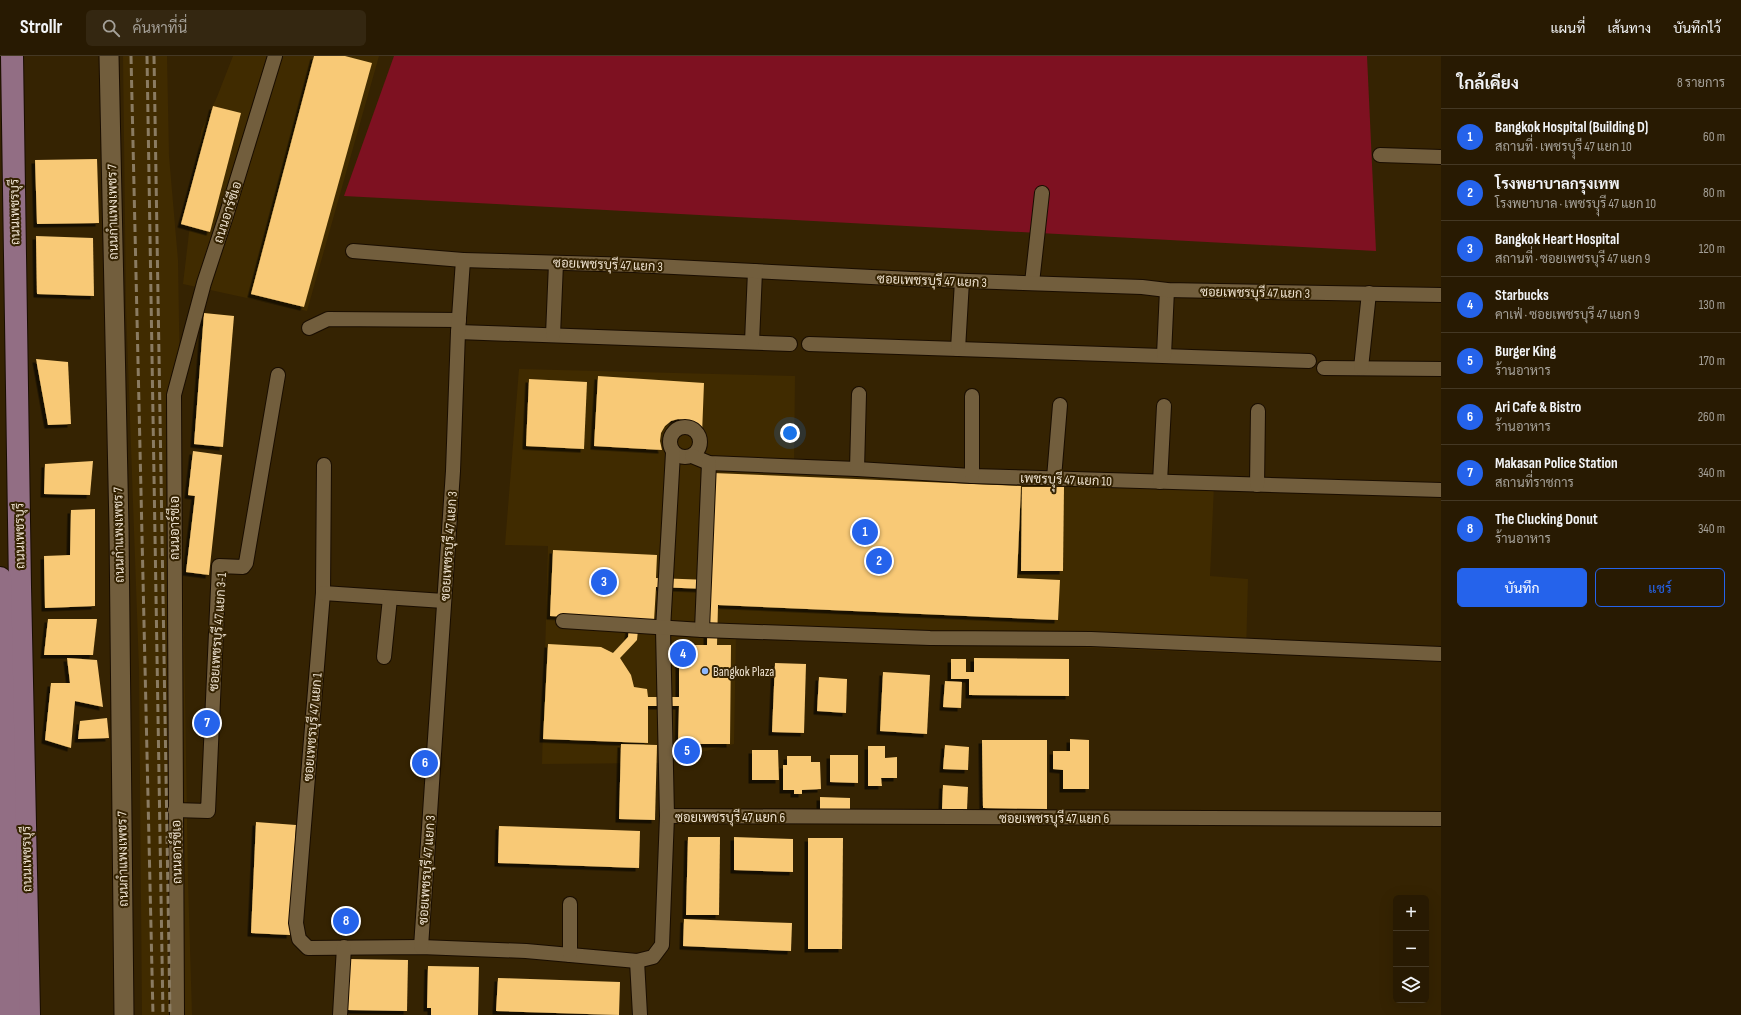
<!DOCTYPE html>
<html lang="th">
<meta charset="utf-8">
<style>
body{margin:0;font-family:"Sofia Sans Condensed",Sarabun,sans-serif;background:#342711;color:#f1f3f6}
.controls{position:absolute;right:12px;bottom:12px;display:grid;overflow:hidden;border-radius:6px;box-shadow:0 4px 16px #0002}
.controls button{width:36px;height:36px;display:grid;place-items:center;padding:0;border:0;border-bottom:1px solid #443824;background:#281a02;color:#f1f3f6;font:20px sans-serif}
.you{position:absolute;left:790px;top:377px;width:14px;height:14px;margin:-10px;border:3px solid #fff;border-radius:50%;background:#1a73e8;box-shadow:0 0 0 6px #1a73e833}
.badge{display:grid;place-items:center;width:26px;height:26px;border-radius:50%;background:#2563eb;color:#fff;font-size:13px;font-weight:700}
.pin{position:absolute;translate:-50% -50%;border:2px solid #fff;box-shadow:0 1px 4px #0006}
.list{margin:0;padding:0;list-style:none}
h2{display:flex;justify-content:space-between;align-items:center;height:52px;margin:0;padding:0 16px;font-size:17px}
h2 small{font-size:13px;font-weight:400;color:#a5a199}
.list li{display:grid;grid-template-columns:26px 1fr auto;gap:12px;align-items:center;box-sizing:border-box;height:56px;padding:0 16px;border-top:1px solid #443824}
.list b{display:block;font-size:15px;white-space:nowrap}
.list p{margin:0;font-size:13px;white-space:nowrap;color:#a5a199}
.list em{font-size:13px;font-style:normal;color:#a5a199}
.actions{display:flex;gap:8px;padding:12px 16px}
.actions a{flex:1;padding:9px 0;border:1px solid #2563eb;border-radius:6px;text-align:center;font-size:14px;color:#2563eb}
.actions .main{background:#2563eb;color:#fff}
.icon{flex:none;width:22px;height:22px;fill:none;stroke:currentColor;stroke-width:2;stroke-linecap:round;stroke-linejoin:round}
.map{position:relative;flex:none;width:1441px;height:959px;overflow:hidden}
header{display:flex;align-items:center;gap:24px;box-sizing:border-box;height:56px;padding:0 20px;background:#281a02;border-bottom:1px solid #443824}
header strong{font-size:19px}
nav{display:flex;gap:22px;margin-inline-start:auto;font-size:14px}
.search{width:280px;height:36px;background:#342711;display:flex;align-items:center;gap:10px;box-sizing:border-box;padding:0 14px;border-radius:6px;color:#a5a199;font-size:15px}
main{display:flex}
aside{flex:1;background:#281a02}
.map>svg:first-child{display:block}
</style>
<header>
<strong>Strollr</strong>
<div class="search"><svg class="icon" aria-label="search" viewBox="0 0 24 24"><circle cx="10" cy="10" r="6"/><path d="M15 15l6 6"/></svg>ค้นหาที่นี่</div>
<nav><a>แผนที่</a><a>เส้นทาง</a><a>บันทึกไว้</a></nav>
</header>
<main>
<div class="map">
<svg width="1441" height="959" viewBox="0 0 1441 959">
<defs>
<filter id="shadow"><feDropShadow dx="-3.5" dy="3.5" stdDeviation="0" flood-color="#0009"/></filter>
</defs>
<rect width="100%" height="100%" fill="#352302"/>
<g fill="#402b00">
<path d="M123 0H167L169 100 178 204 188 824 192 959H142L139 613 126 252Z"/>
<path d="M233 0H379L307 255 183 228 201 75 217 41Z"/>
<path d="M519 313 795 320 794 410 1214 429 1210 520 1248 523 1246 598 736 578 734 688 657 707 542 708 548 490 505 489Z"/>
</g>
<path fill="#7e1121" d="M394 0H1367L1376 195 344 140Z"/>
<g fill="#f8c976" fill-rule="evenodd" filter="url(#shadow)">
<path d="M314 0H345L372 7 304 251 251 238Z"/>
<path d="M213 50 241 57 210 176 181 168Z"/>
<path d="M97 103 99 167 37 168 35 104Z"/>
<path d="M36 180 93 182 94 240 37 238Z"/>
<path d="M204 257 234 260 223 391 194 388Z"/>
<path d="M36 303 68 306 71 368 48 369Z"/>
<path d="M598 320 704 327 702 378 693 368 686 364 678 363 671 365 665 370 661 377 660 385 662 394 594 390Z"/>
<path d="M529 323 587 326 584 393 526 390Z"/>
<path d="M193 395 222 399 209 519 186 516 195 440 188 439Z"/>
<path d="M93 405 90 439 44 438 45 408Z"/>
<path d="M713 417 1021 430 1017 522 1060 524 1058 564 718 549 717 589H731L730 688H678L679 650H648V687L543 683 548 588 601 591 613 597 628 581 630 564 550 560 553 494 657 499 656 522 709 524ZM656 531 708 533 707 589H679V641H648L647 633 634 631 631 619 620 602 637 584 639 564 654 565Z"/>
<path d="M1022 431H1064L1063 515H1021Z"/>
<path d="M95 453V550L45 552 44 500 70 499 71 454Z"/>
<path d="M48 563H97L93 599H44Z"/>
<path d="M67 602 97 604 103 651 75 645 71 692 45 684 51 627H70Z"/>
<path d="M974 602 1069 603V640L969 639V623H951V603H966V616H974Z"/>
<path d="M775 607 806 608 804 677 772 676Z"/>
<path d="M883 616 930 619 927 678 880 675Z"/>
<path d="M819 621 847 623 846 657 817 655Z"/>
<path d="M945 625 962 626 961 652 943 651Z"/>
<path d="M107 662 109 682 78 683 80 665Z"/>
<path d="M1070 683 1089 684V733H1063V714L1053 713V695H1070Z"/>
<path d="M982 684H1047V753L983 752Z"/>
<path d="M621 688 657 689 655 764 619 763Z"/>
<path d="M945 689 969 691 968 714 943 713Z"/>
<path d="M868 690H885V702L897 701V722H881L882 730H868Z"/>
<path d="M752 694H778L779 724H752Z"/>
<path d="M830 699H858V727L830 726Z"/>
<path d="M787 700H811V706H820L821 733 802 734V738H794V734H783V709H787Z"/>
<path d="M943 729 968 731 967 754 942 753Z"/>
<path d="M820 741 850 742V755L820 754Z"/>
<path d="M256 766 296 769 290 879 251 877Z"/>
<path d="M499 770 640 775 639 812 498 807Z"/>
<path d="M688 781H720L719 859H686Z"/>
<path d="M734 781 793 783V816L734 814Z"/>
<path d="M808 782H843L842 893H808Z"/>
<path d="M684 863 792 867 791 895 683 890Z"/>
<path d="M349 903 408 904 407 955 348 954Z"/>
<path d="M428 910 479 911 478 959H431V952H427Z"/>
<path d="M498 922 620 926 619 959 496 955Z"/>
</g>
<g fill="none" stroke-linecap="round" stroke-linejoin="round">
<defs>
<g id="street">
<path d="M1380 99 1441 101"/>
<path d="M353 195 463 204"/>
<path d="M1032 227 1042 137"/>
<path d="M309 272 328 263 459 264"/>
<path d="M458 276 790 288"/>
<path d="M553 279 556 207"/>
<path d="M752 286 755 215"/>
<path d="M809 288 1309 305"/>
<path d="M958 293 962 225"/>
<path d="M1164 299 1167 234"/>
<path d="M1324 312 1441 313"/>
<path d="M1361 312 1369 237"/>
<circle cx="685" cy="386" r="15"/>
<path d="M692 400 709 407 857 413 972 420 1441 434"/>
<path d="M324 409 323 537 296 867 299 883 308 892 421 891 526 895 637 905 653 901 662 889 667 760 663 573 673 397"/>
<path d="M857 413 859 338"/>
<path d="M972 420V340"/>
<path d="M1054 422 1060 349"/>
<path d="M1160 426 1164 350"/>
<path d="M1257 429 1258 355"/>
<path d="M323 537 444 545"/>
<path d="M563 565 702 574 930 582 1091 583 1441 598"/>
<path d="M702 574 709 407"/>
<path d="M384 601 390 542"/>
<path d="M175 754 208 755 219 510 243 511 246 507 278 319"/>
<path d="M667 760 1441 763"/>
<path d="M421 891 453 415 458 276 463 204 634 209 911 223 1142 231 1167 234 1441 239"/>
<path d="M570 899V848"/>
<path d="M637 905 640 959"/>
<path d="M177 959 174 339 204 227 226 160 275 0"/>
<path d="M340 959 344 891"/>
</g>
<path id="secondary" d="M109 0 119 473 124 959"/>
<g id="primary">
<path d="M12 0 20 531 29 959"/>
<path d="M0 522 9 959"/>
</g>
</defs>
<use href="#street" stroke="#190d00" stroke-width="16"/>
<use href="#secondary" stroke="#190d00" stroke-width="21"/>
<use href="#primary" stroke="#190d00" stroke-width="24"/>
<use href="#street" stroke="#725e3d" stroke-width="14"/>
<use href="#secondary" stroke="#725e3d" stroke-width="19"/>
<use href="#primary" stroke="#926e84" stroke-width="22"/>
<g stroke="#8a7b61" stroke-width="3" stroke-dasharray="8 4" stroke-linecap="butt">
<path d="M131 0 153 959"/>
<path d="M147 0 163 959"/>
<path d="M154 0 170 959"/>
</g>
</g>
<circle fill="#8fb8fd" stroke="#352302" stroke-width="1.5" cx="705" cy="615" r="4"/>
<g text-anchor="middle" stroke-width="4" stroke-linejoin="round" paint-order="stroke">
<g font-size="13" fill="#ede1cf" stroke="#352302">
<text transform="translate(14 156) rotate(-91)" y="5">ถนนเพชรบุรี</text>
<text transform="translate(112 156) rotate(-91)" y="5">ถนนกำแพงเพชร 7</text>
<text transform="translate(227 156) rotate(-72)" y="5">ถนนอาร์ซีเอ</text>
<text transform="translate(608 208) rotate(2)" y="5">ซอยเพชรบุรี 47 แยก 3</text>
<text transform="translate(932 224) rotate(2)" y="5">ซอยเพชรบุรี 47 แยก 3</text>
<text transform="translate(1255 236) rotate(1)" y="5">ซอยเพชรบุรี 47 แยก 3</text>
<text transform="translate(1066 423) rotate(2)" y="5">เพชรบุุรี 47 แยก 10</text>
<text transform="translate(174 472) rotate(-90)" y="5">ถนนอาร์ซีเอ</text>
<text transform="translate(118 479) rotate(-91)" y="5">ถนนกำแพงเพชร 7</text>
<text transform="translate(19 480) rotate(-91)" y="5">ถนนเพชรบุรี</text>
<text transform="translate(448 490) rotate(-86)" y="5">ซอยเพชรบุรี 47 แยก 3</text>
<text transform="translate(217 576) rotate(-86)" y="5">ซอยเพชรบุรี 47 แยก 3-1</text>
<text transform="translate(312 671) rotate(-85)" y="5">ซอยเพชรบุรี 47 แยก 1</text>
<text x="730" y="766">ซอยเพชรบุรี 47 แยก 6</text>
<text x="1054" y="767">ซอยเพชรบุรี 47 แยก 6</text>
<text transform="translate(176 796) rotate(-91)" y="5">ถนนอาร์ซีเอ</text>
<text transform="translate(26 803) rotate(-91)" y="5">ถนนเพชรบุรี</text>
<text transform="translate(122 803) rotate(-91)" y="5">ถนนกำแพงเพชร 7</text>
<text transform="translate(426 814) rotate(-86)" y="5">ซอยเพชรบุรี 47 แยก 3</text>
</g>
<g font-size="13" fill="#ede1cf" stroke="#352302" text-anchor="start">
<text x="713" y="620">Bangkok Plaza</text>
</g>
</g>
</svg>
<div class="controls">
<button>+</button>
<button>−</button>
<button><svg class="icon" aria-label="layers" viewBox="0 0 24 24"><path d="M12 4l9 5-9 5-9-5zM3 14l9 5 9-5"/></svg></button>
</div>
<div class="you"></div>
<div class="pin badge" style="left:865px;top:476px">1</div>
<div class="pin badge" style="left:879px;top:505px">2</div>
<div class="pin badge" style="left:604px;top:526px">3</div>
<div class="pin badge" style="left:683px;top:598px">4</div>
<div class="pin badge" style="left:687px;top:695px">5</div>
<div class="pin badge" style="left:425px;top:707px">6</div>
<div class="pin badge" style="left:207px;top:667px">7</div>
<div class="pin badge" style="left:346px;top:865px">8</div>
</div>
<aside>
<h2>ใกล้เคียง<small>8 รายการ</small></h2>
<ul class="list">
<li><span class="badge">1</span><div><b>Bangkok Hospital (Building D)</b><p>สถานที่ · เพชรบุุรี 47 แยก 10</p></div><em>60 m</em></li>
<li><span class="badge">2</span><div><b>โรงพยาบาลกรุงเทพ</b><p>โรงพยาบาล · เพชรบุุรี 47 แยก 10</p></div><em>80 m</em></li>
<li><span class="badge">3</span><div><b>Bangkok Heart Hospital</b><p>สถานที่ · ซอยเพชรบุรี 47 แยก 9</p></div><em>120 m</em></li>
<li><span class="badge">4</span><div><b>Starbucks</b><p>คาเฟ่ · ซอยเพชรบุรี 47 แยก 9</p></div><em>130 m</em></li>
<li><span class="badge">5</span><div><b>Burger King</b><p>ร้านอาหาร</p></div><em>170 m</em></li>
<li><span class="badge">6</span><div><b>Ari Cafe &amp; Bistro</b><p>ร้านอาหาร</p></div><em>260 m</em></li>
<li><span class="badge">7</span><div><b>Makasan Police Station</b><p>สถานที่ราชการ</p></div><em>340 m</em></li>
<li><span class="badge">8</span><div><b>The Clucking Donut</b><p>ร้านอาหาร</p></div><em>340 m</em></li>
</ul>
<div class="actions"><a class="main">บันทึก</a><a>แชร์</a></div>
</aside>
</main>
